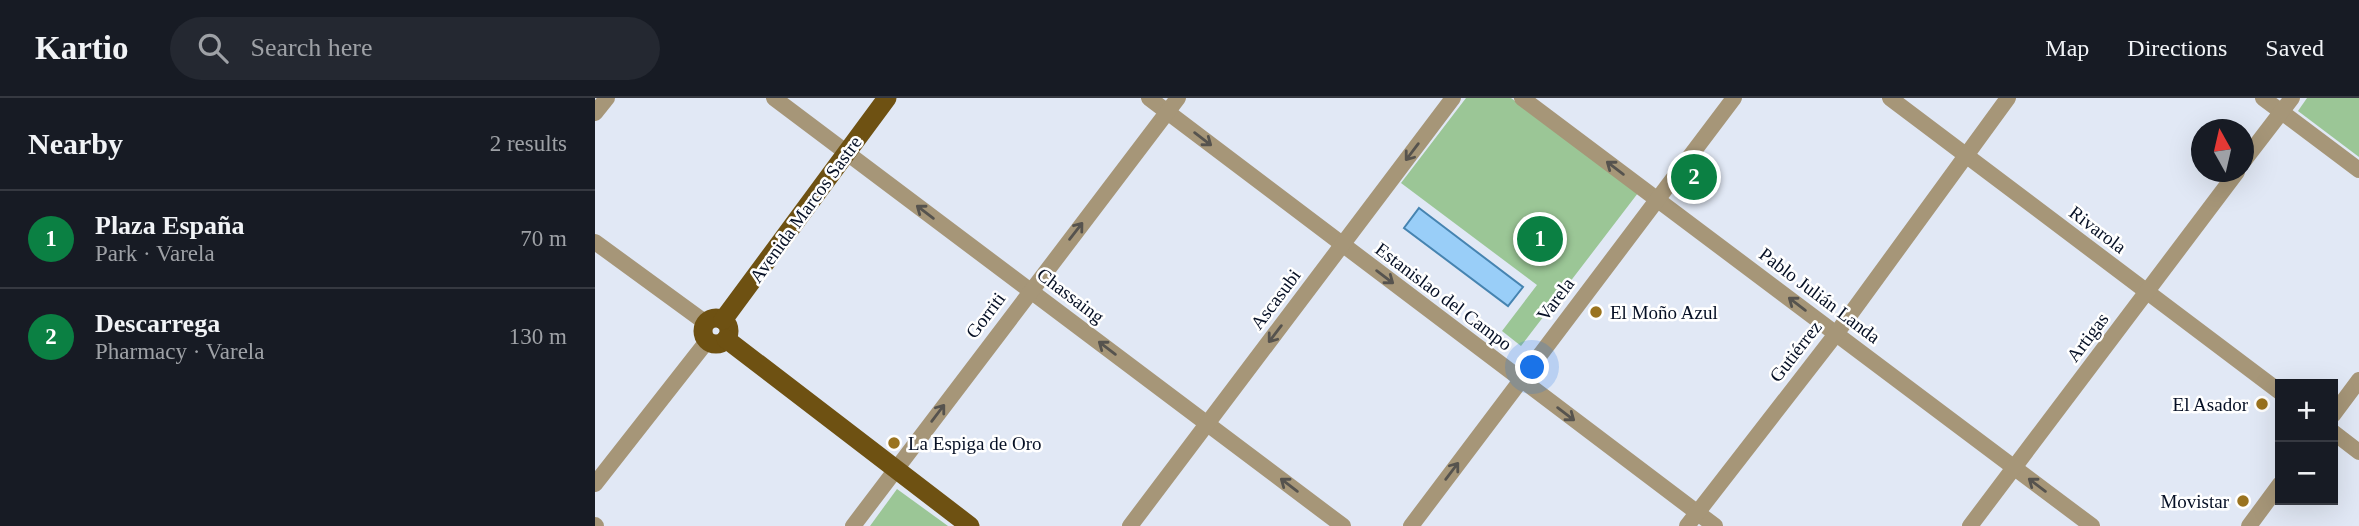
<!DOCTYPE html>
<meta charset="utf-8">
<style>
body{margin:0;font-family:Georgia,serif;background:#242831;color:#f1f3f6}
.controls{position:absolute;right:21px;bottom:21px;display:grid;overflow:hidden;border-radius:0px;box-shadow:0 7px 28px #0002}
.controls button{width:63px;height:63px;display:grid;place-items:center;padding:0;border:0;border-bottom:2px solid #363941;background:#171b24;color:#f1f3f6;font:35px sans-serif}
.compass{position:absolute;left:1596px;top:21px;width:63px;height:63px;border-radius:50%;background:#171b24;box-shadow:0 7px 28px #0002;rotate:352deg}
.you{position:absolute;left:938px;top:270px;width:24px;height:24px;margin:-18px;border:5px solid #fff;border-radius:50%;background:#1a73e8;box-shadow:0 0 0 10px #1a73e833}
.badge{display:grid;place-items:center;width:46px;height:46px;border-radius:50%;background:#0b8043;color:#fff;font-size:23px;font-weight:700}
.pin{position:absolute;translate:-50% -50%;border:4px solid #fff;box-shadow:0 2px 7px #0006}
.list{margin:0;padding:0;list-style:none}
h2{display:flex;justify-content:space-between;align-items:center;height:91px;margin:0;padding:0 28px;font-size:30px}
h2 small{font-size:23px;font-weight:400;color:#9ea1a6}
.list li{display:grid;grid-template-columns:46px 1fr auto;gap:21px;align-items:center;box-sizing:border-box;height:98px;padding:0 28px;border-top:2px solid #363941}
.list b{display:block;font-size:26px;white-space:nowrap}
.list p{margin:0;font-size:23px;white-space:nowrap;color:#9ea1a6}
.list em{font-size:23px;font-style:normal;color:#9ea1a6}
.icon{flex:none;width:38px;height:38px;fill:none;stroke:currentColor;stroke-width:2;stroke-linecap:round;stroke-linejoin:round}
.map{position:relative;flex:none;width:1764px;height:428px;overflow:hidden}
header{display:flex;align-items:center;gap:42px;box-sizing:border-box;height:98px;padding:0 35px;background:#171b24;border-bottom:2px solid #363941}
header strong{font-size:33px}
nav{display:flex;gap:38px;margin-inline-start:auto;font-size:24px}
.search{width:490px;height:63px;background:#242831;display:flex;align-items:center;gap:18px;box-sizing:border-box;padding:0 24px;border-radius:38px;color:#9ea1a6;font-size:26px}
main{display:flex}
aside{flex:1;background:#171b24}
.map>svg:first-child{display:block}
</style>
<header>
<strong>Kartio</strong>
<div class="search"><svg class="icon" aria-label="search" viewBox="0 0 24 24"><circle cx="10" cy="10" r="6"/><path d="M15 15l6 6"/></svg>Search here</div>
<nav><a>Map</a><a>Directions</a><a>Saved</a></nav>
</header>
<main>
<aside>
<h2>Nearby<small>2 results</small></h2>
<ul class="list">
<li><span class="badge">1</span><div><b>Plaza España</b><p>Park · Varela</p></div><em>70 m</em></li>
<li><span class="badge">2</span><div><b>Descarrega</b><p>Pharmacy · Varela</p></div><em>130 m</em></li>
</ul>
</aside>
<div class="map">
<svg width="1764" height="428" viewBox="0 0 1764 428">
<rect width="100%" height="100%" fill="#e1e8f5"/>
<g fill="#9bc696">
<path d="M871 0H916L1043 95 926 248 907 233 942 187 806 85Z"/>
<path d="M1712 0H1764V59L1703 13Z"/>
<path d="M302 391 353 428H275Z"/>
</g>
<path fill="#99cef8" stroke="#4684b1" stroke-width="2" d="M824 110 928 189 913 208 809 130Z"/>
<g fill="none" stroke-linecap="round" stroke-linejoin="round">
<g stroke="#a69678" stroke-width="16">
<path d="M179 0 748 428"/>
<path d="M554 0 1120 428"/>
<path d="M927 0 1497 428"/>
<path d="M1295 0 1685 294"/>
<path d="M1668 0 1764 72"/>
<path d="M0 15 12 0"/>
<path d="M1648 64 1697 0"/>
<path d="M0 144 111 225"/>
<path d="M1738 317 1764 282"/>
<path d="M1738 334 1764 354"/>
<path d="M0 386 113 242"/>
<path d="M0 427 1 428"/>
<path d="M258 428 583 0"/>
<path d="M535 428 858 0"/>
<path d="M816 428 1139 0"/>
<path d="M1092 428 1241 236 1413 0"/>
<path d="M1375 428 1642 74"/>
<path d="M1654 428 1685 386"/>
</g>
<g stroke="#6e5112" stroke-width="19">
<circle cx="121" cy="233" r="13"/>
<path d="M128 222 292 0"/>
<path d="M131 241 375 428"/>
</g>
</g>
<defs><path id="oneway-shaft" d="M-6 0H5M1.5-3L5.5 0L1.5 3" fill="none" stroke-width="1.6" stroke-linecap="round" stroke-linejoin="round" transform="scale(1.75)"/></defs>
<g stroke="#56534e">
<use href="#oneway-shaft" transform="translate(608 41) rotate(37)"/>
<use href="#oneway-shaft" transform="translate(817 54) rotate(127)"/>
<use href="#oneway-shaft" transform="translate(1020 70) rotate(-143)"/>
<use href="#oneway-shaft" transform="translate(330 114) rotate(-143)"/>
<use href="#oneway-shaft" transform="translate(481 133) rotate(-52)"/>
<use href="#oneway-shaft" transform="translate(790 179) rotate(37)"/>
<use href="#oneway-shaft" transform="translate(1202 206) rotate(-143)"/>
<use href="#oneway-shaft" transform="translate(680 236) rotate(127)"/>
<use href="#oneway-shaft" transform="translate(512 250) rotate(-143)"/>
<use href="#oneway-shaft" transform="translate(343 315) rotate(-53)"/>
<use href="#oneway-shaft" transform="translate(971 316) rotate(37)"/>
<use href="#oneway-shaft" transform="translate(857 373) rotate(-53)"/>
<use href="#oneway-shaft" transform="translate(694 387) rotate(-143)"/>
<use href="#oneway-shaft" transform="translate(1442 387) rotate(-143)"/>
</g>
<g fill="#9a731f" stroke="#fff" stroke-width="2.5">
<circle cx="1001" cy="214" r="7"/>
<circle cx="1667" cy="306" r="7"/>
<circle cx="299" cy="345" r="7"/>
<circle cx="1648" cy="403" r="7"/>
</g>
<g text-anchor="middle" stroke-width="5" stroke-linejoin="round" paint-order="stroke">
<g font-size="19" fill="#061025" stroke="#fff">
<text transform="translate(210 111) rotate(-54)" y="7">Avenida Marcos Sastre</text>
<text transform="translate(1503 131) rotate(37)" y="7">Rivarola</text>
<text transform="translate(476 197) rotate(37)" y="7">Chassaing</text>
<text transform="translate(1225 197) rotate(37)" y="7">Pablo Julián Landa</text>
<text transform="translate(849 198) rotate(37)" y="7">Estanislao del Campo</text>
<text transform="translate(680 201) rotate(-53)" y="7">Ascasubi</text>
<text transform="translate(960 201) rotate(-53)" y="7">Varela</text>
<text transform="translate(390 217) rotate(-53)" y="7">Gorriti</text>
<text transform="translate(1492 239) rotate(-53)" y="7">Artigas</text>
<text transform="translate(1200 253) rotate(-52)" y="7">Gutiérrez</text>
</g>
<g font-size="19" fill="#061025" stroke="#fff" text-anchor="start">
<text x="1015" y="221">El Moño Azul</text>
<text x="1653" y="313" text-anchor="end">El Asador</text>
<text x="313" y="352">La Espiga de Oro</text>
<text x="1634" y="410" text-anchor="end">Movistar</text>
</g>
</g>
</svg>
<div class="controls">
<button>+</button>
<button>−</button>
</div>
<svg class="compass" viewBox="-18 -18 36 36"><path d="M0-13l5 13h-10z" fill="#e53935"/><path d="M0 13l5-13h-10z" fill="#9ea1a6"/></svg>
<div class="you"></div>
<div class="pin badge" style="left:945px;top:141px">1</div>
<div class="pin badge" style="left:1099px;top:79px">2</div>
</div>
</main>
